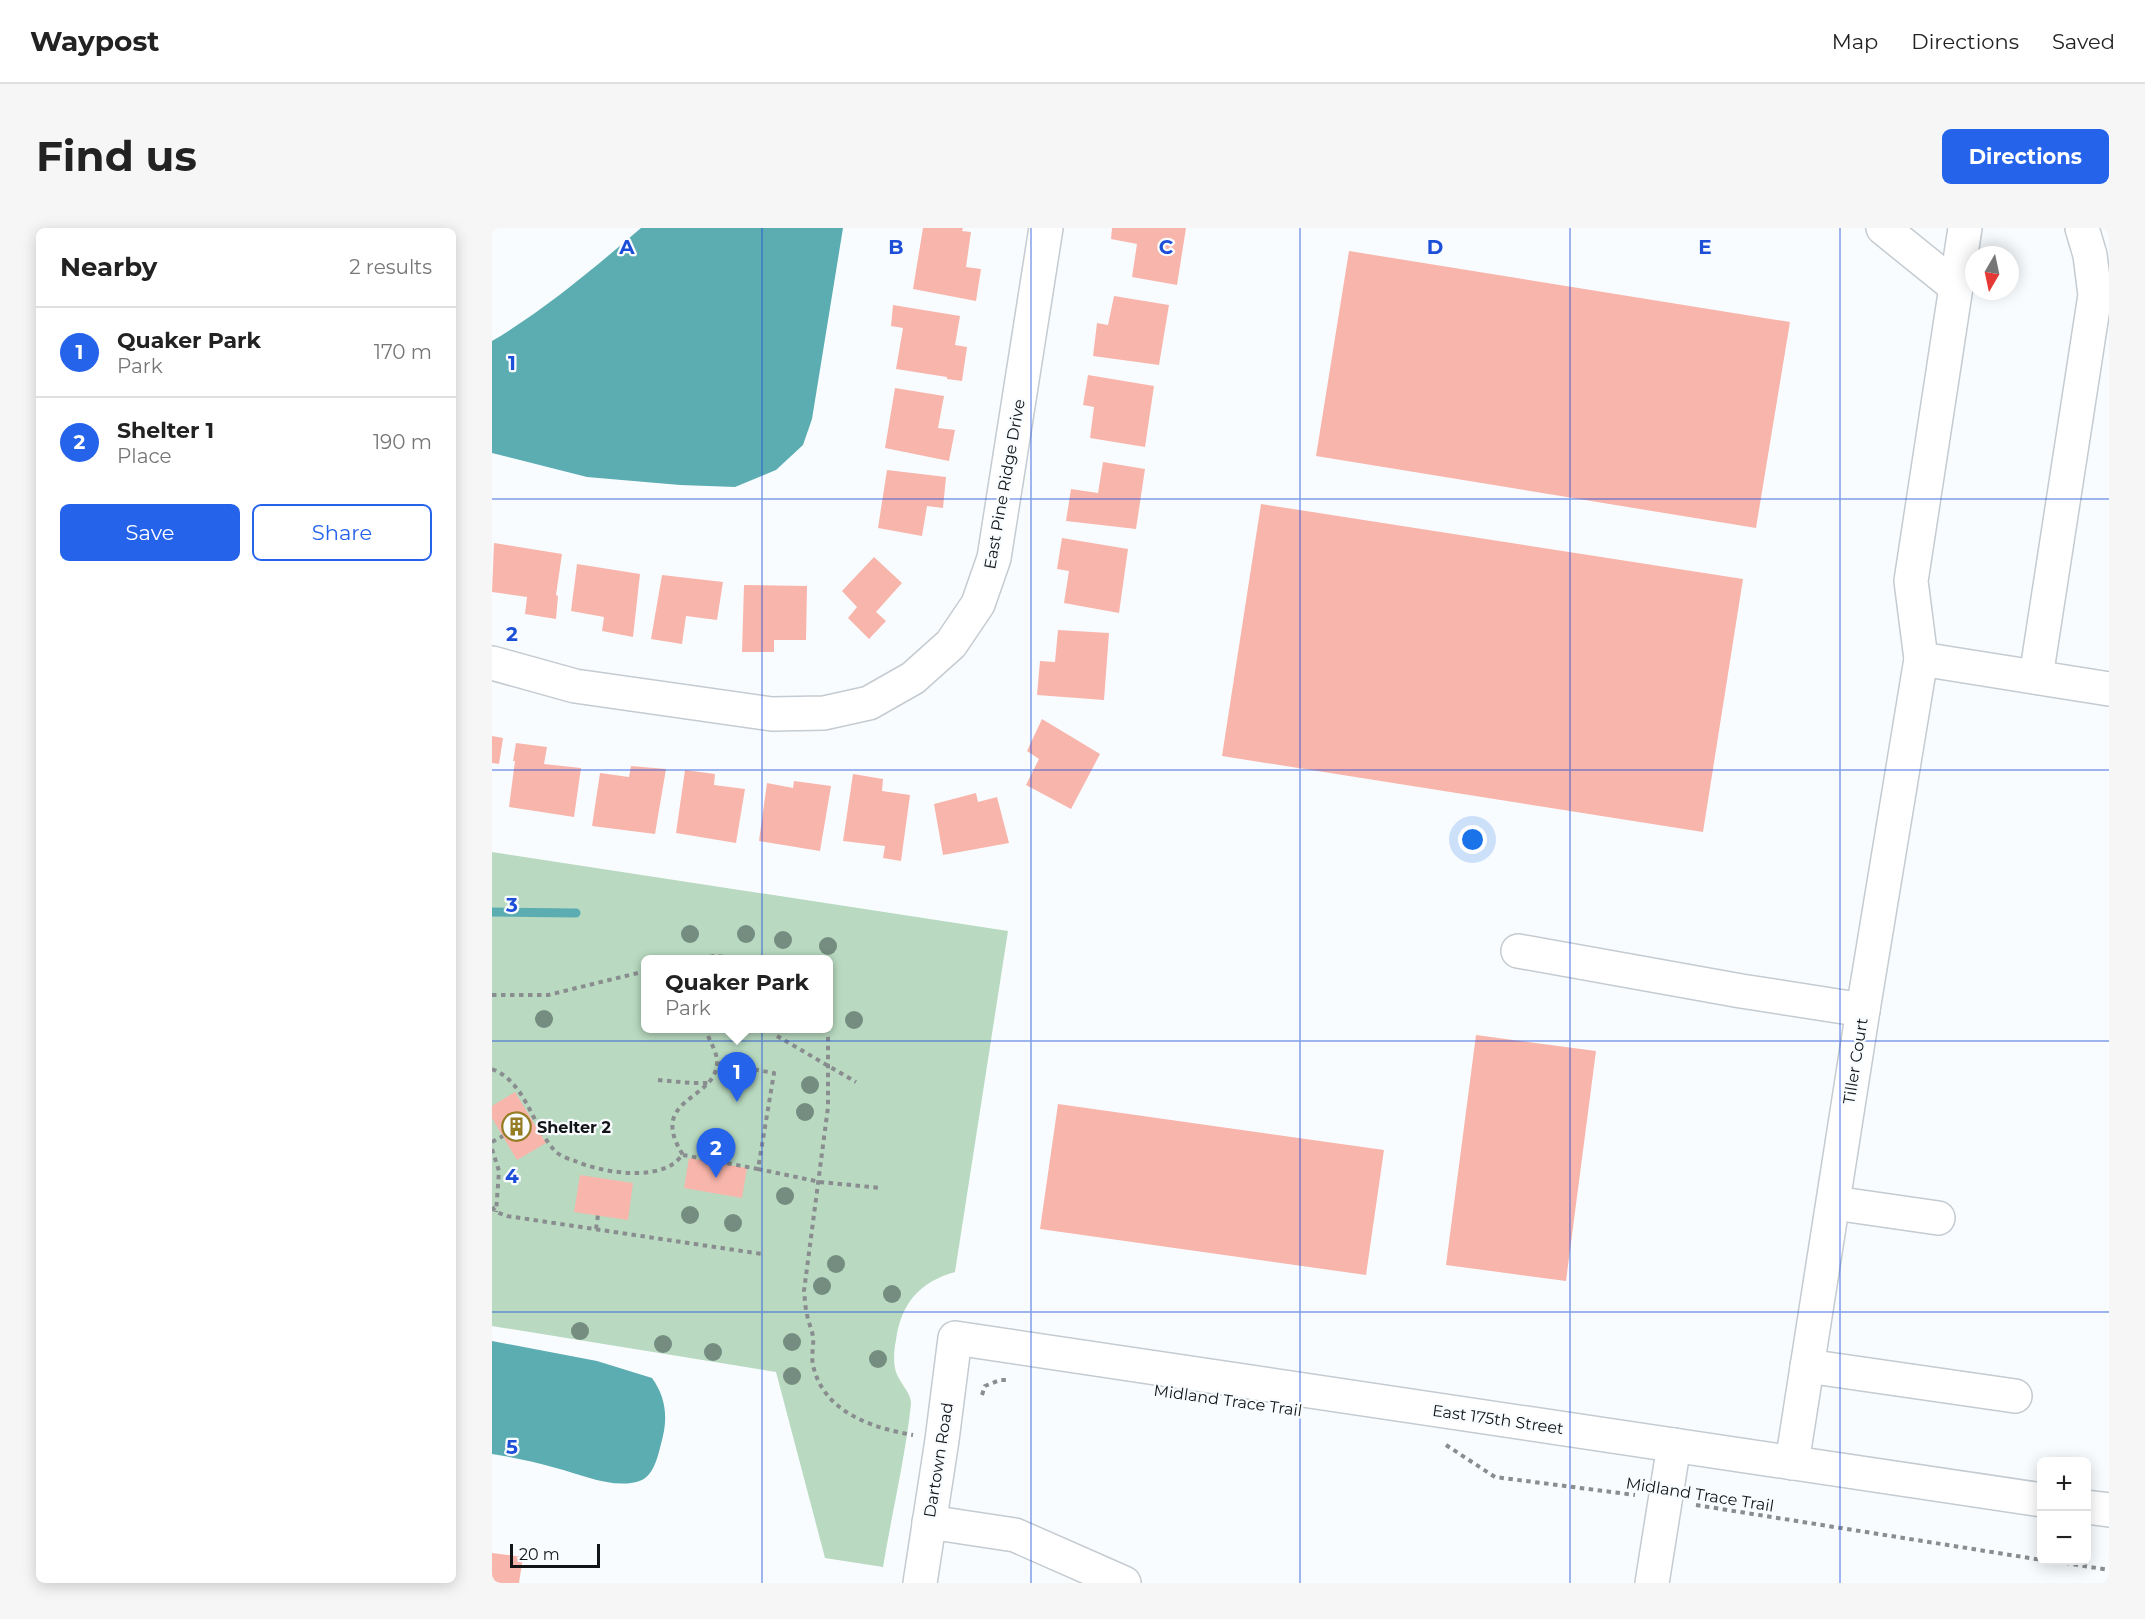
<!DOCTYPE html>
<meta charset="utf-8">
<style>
body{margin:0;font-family:Montserrat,sans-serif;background:#f6f6f6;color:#222}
.controls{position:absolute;right:18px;bottom:18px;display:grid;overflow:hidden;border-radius:9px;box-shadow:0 3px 15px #0003}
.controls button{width:54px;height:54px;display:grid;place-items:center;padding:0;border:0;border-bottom:2px solid #e0e0e0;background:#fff;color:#222;font:30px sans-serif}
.compass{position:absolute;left:1473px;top:18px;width:54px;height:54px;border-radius:50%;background:#fff;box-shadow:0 3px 15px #0003;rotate:189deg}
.scale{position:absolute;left:18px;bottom:15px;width:90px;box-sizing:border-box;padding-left:6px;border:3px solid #121416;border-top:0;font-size:16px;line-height:21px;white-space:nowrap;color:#121416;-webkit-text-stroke:4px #f9fcff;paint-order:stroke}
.you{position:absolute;left:981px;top:612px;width:21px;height:21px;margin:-15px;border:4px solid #fff;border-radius:50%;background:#1a73e8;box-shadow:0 0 0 9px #1a73e833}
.badge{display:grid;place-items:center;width:39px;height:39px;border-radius:50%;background:#2563eb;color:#fff;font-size:20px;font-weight:700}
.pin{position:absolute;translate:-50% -50px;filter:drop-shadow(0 2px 3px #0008)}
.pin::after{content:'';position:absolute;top:32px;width:21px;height:18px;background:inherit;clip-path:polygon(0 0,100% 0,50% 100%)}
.popup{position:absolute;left:149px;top:727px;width:192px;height:78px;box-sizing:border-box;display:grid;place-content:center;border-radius:9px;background:#fff;filter:drop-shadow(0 2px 4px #0005);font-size:20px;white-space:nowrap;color:#767676}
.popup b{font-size:22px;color:#222}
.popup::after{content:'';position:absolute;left:50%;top:100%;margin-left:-12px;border:12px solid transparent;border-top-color:#fff}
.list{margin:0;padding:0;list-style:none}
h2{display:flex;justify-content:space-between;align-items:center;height:78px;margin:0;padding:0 24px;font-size:26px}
h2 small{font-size:20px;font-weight:400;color:#767676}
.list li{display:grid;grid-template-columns:39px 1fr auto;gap:18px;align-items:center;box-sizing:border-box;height:90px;padding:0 24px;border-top:2px solid #e0e0e0}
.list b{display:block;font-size:22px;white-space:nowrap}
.list p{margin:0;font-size:20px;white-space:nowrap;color:#767676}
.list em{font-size:20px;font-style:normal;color:#767676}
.actions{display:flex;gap:12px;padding:18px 24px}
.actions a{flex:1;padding:14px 0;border:2px solid #2563eb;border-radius:9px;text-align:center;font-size:21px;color:#2563eb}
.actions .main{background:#2563eb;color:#fff}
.map{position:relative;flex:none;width:1617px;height:1355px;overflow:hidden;border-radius:9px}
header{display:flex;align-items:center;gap:36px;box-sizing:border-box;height:84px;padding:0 30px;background:#fff;border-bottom:2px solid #e0e0e0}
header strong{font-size:28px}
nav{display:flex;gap:33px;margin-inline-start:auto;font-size:21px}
.intro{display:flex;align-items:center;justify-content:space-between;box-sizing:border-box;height:144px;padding:0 36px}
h1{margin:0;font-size:42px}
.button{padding:15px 27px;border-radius:9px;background:#2563eb;color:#fff;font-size:21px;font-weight:700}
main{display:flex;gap:36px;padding:0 36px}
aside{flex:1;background:#fff;border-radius:9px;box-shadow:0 3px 15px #0003}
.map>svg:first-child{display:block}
</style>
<header>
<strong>Waypost</strong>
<nav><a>Map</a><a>Directions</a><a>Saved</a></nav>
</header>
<div class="intro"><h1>Find us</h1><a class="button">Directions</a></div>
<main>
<aside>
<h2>Nearby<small>2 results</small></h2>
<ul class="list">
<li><span class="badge">1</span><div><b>Quaker Park</b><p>Park</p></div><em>170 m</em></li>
<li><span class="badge">2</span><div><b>Shelter 1</b><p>Place</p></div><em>190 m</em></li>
</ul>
<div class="actions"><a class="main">Save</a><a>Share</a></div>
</aside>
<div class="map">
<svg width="1617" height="1355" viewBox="0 0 1617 1355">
<rect width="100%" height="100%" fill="#f9fcff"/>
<path fill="#b9dac0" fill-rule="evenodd" d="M0 624 516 703 463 1044C427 1054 409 1076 404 1112 402 1121 401 1135 404 1144 407 1154 420 1166 419 1176 413 1231 400 1285 391 1339L333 1330 284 1144 0 1098ZM154 732H336V800H154Z"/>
<g fill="#5cadb2">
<path d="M149 0H351L320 191 311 217 284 242 243 259 188 257 95 249 0 225V113C54 81 102 40 149 0Z"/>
<path d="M0 1113 105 1133 160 1150C175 1171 176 1192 169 1216 166 1228 162 1246 150 1252 124 1263 89 1246 64 1240 43 1234 21 1229 0 1226Z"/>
</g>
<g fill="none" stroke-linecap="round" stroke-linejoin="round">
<path stroke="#5cadb2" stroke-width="9" d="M0 684 84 685"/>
</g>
<g fill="#f8b5ab">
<path d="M431 0H471L470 3 479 4 474 39 489 41 484 73 421 61Z"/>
<path d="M620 0H694L685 57 640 49 645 16 619 11Z"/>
<path d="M857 23 1298 94 1264 300 824 228Z"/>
<path d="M622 68 677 77 667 137 601 128 605 95 616 97Z"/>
<path d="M401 77 468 88 463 117 475 119 470 153 455 151V149L404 141 411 100 399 98Z"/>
<path d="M596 147 662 158 653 219 598 210 602 179 591 177Z"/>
<path d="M403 160 452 168 446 200 463 202 457 233 393 220Z"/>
<path d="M611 234 653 241 644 301 574 293 579 261 606 265Z"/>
<path d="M395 242 454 249 451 280 435 278 430 308 386 300Z"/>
<path d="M769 276 1251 351 1211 604 730 528Z"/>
<path d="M570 310 636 321 627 385 572 375 577 343 565 341Z"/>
<path d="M2 315 70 326 64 367 66 368 64 391 33 386 35 369 0 364Z"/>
<path d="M382 329 410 355 384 384 394 393 377 411 356 390 365 379 350 363Z"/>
<path d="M85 336 148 346 141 409 110 403 112 389 79 383Z"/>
<path d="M170 347 231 354 225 392 194 388 190 416 159 411Z"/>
<path d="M252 357 315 358 314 412H282V424H250Z"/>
<path d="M566 402 617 405 612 472 545 467 548 433 563 434Z"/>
<path d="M550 491 608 526 579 581 534 557 547 531 535 523Z"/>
<path d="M0 508 11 510 7 536 0 535Z"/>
<path d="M24 515 55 519 52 536 89 540 82 589 17 579 23 533H21Z"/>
<path d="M139 538 174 541 163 606 100 598 108 545 137 549Z"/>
<path d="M193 542 223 546 222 557 253 561 244 615 184 605Z"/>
<path d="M361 546 391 551 390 563 418 567 409 633 391 630 393 618 351 613Z"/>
<path d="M302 553 339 558 328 623 267 613 275 555 301 560Z"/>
<path d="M484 565 486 574 505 569 517 615 451 627 442 576Z"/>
<path d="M984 807 1104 823 1074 1053 954 1037Z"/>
<path d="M23 864 54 915 25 932 0 890V878Z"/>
<path d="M566 876 892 922 874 1047 548 1001Z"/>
<path d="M197 930 255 940 250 970 192 960Z"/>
<path d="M88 947 141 955 136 992 82 984Z"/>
<path d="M0 1325 31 1329 27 1355H0Z"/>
</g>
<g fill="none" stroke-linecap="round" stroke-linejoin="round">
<defs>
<g id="minor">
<path d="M1391 0 1464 59"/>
<path d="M1429 431 1617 461"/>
<path d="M0 435 83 458 280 486 332 485 377 475 421 450 459 416 486 376 502 330 554 0"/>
<path d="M1544 449 1603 67 1598 27 1590 0"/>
<path d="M1026 723 1249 763 1371 782"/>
<path d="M1342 975 1446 990"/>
<path d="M1315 1138 1523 1168"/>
<path d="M1300 1235 1371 782 1429 431 1419 353 1473 0"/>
<path d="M1594 1279 1617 1282"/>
<path d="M437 1294 523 1307 632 1355"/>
<path d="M428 1355 450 1212 463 1110 1550 1272"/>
<path d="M1160 1355 1182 1217"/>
</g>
</defs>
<use href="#minor" stroke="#c4cbd1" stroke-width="36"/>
<g stroke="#8a8d8f" stroke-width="4" stroke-dasharray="4.5 4.5" stroke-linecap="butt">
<path d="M191 732 223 728 270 732"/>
<path d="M0 767H56L154 743"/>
<path d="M334 800 336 810V879L312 1063C313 1071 313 1079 315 1086 316 1094 320 1101 321 1109 322 1118 319 1128 321 1137 331 1184 380 1200 421 1207"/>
<path d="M285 808 364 854"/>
<path d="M0 841C34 854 40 898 63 923 68 928 77 931 83 933 109 944 156 952 181 936 185 934 188 929 191 927 155 870 222 873 225 836 226 823 216 813 214 800"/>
<path d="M166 852 199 855H216"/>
<path d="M0 914 11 908"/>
<path d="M0 921 7 943 4 984"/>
<path d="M191 927 266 941 282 845 225 835"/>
<path d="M266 941 328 954 389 960"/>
<path d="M0 979 4 984 15 988 270 1026"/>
<path d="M104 1001 106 987"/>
<path d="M490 1167 493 1158 508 1152H514"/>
<path d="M954 1217 1003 1249 1143 1267"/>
<path d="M1204 1277 1550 1332"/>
<path d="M1555 1332 1617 1342"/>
</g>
<use href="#minor" stroke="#fff" stroke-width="33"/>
</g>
<g fill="#748d80">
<circle cx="198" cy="706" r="9"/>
<circle cx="254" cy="706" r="9"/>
<circle cx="291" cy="712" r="9"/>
<circle cx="336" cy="718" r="9"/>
<circle cx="52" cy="791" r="9"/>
<circle cx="362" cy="792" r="9"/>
<circle cx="318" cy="857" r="9"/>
<circle cx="313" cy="884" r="9"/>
<circle cx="293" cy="968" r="9"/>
<circle cx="198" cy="987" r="9"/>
<circle cx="241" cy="995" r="9"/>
<circle cx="344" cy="1036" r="9"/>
<circle cx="330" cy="1058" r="9"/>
<circle cx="400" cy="1066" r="9"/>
<circle cx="88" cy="1103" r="9"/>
<circle cx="300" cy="1114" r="9"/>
<circle cx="171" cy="1116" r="9"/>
<circle cx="221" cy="1124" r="9"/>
<circle cx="386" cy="1131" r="9"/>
<circle cx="300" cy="1148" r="9"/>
</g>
<path fill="none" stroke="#1d4ed8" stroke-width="1.5" stroke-opacity="0.55" d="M270 0V1355M539 0V1355M808 0V1355M1078 0V1355M1348 0V1355M0 271H1617M0 542H1617M0 813H1617M0 1084H1617"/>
<defs>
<symbol id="building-ring" viewBox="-11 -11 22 22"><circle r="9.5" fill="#f9fcff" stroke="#957d25" stroke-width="1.5"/><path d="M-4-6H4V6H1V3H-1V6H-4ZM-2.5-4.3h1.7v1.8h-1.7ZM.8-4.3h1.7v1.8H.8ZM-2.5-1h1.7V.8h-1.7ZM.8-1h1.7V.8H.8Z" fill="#957d25"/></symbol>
</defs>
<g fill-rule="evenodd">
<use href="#building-ring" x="8" y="882" width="33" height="33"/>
</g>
<g text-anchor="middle" stroke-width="4.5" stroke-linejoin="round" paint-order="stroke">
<g font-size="16" fill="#121416" stroke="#f9fcff">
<text transform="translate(512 256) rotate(-80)" y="6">East Pine Ridge Drive</text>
<text transform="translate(1363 833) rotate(-81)" y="6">Tiller Court</text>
<text transform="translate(736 1172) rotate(8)" y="6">Midland Trace Trail</text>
<text transform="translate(1006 1191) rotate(8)" y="6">East 175th Street</text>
<text transform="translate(446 1232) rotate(-81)" y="6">Dartown Road</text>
<text transform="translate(1208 1266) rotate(9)" y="6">Midland Trace Trail</text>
</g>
<g font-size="16" font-weight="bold" fill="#121416" stroke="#f9fcff" text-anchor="start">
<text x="45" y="905">Shelter 2</text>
</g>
</g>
<g font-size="20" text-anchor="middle" font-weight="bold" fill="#1d4ed8" stroke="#f9fcff" stroke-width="4.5" stroke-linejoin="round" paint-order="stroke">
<text x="135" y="26">A</text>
<text x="404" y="26">B</text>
<text x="674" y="26">C</text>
<text x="943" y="26">D</text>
<text x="1213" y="26">E</text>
<text x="20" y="142">1</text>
<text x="20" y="413">2</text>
<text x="20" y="684">3</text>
<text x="20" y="955">4</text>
<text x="20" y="1226">5</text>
</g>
</svg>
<div class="controls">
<button>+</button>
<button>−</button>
</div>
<svg class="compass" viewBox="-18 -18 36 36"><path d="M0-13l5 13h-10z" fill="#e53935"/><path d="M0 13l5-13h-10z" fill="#767676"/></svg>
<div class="scale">20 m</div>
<div class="you"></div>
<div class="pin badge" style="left:245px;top:874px">1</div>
<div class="popup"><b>Quaker Park</b>Park</div>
<div class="pin badge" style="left:224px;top:950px">2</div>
</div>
</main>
